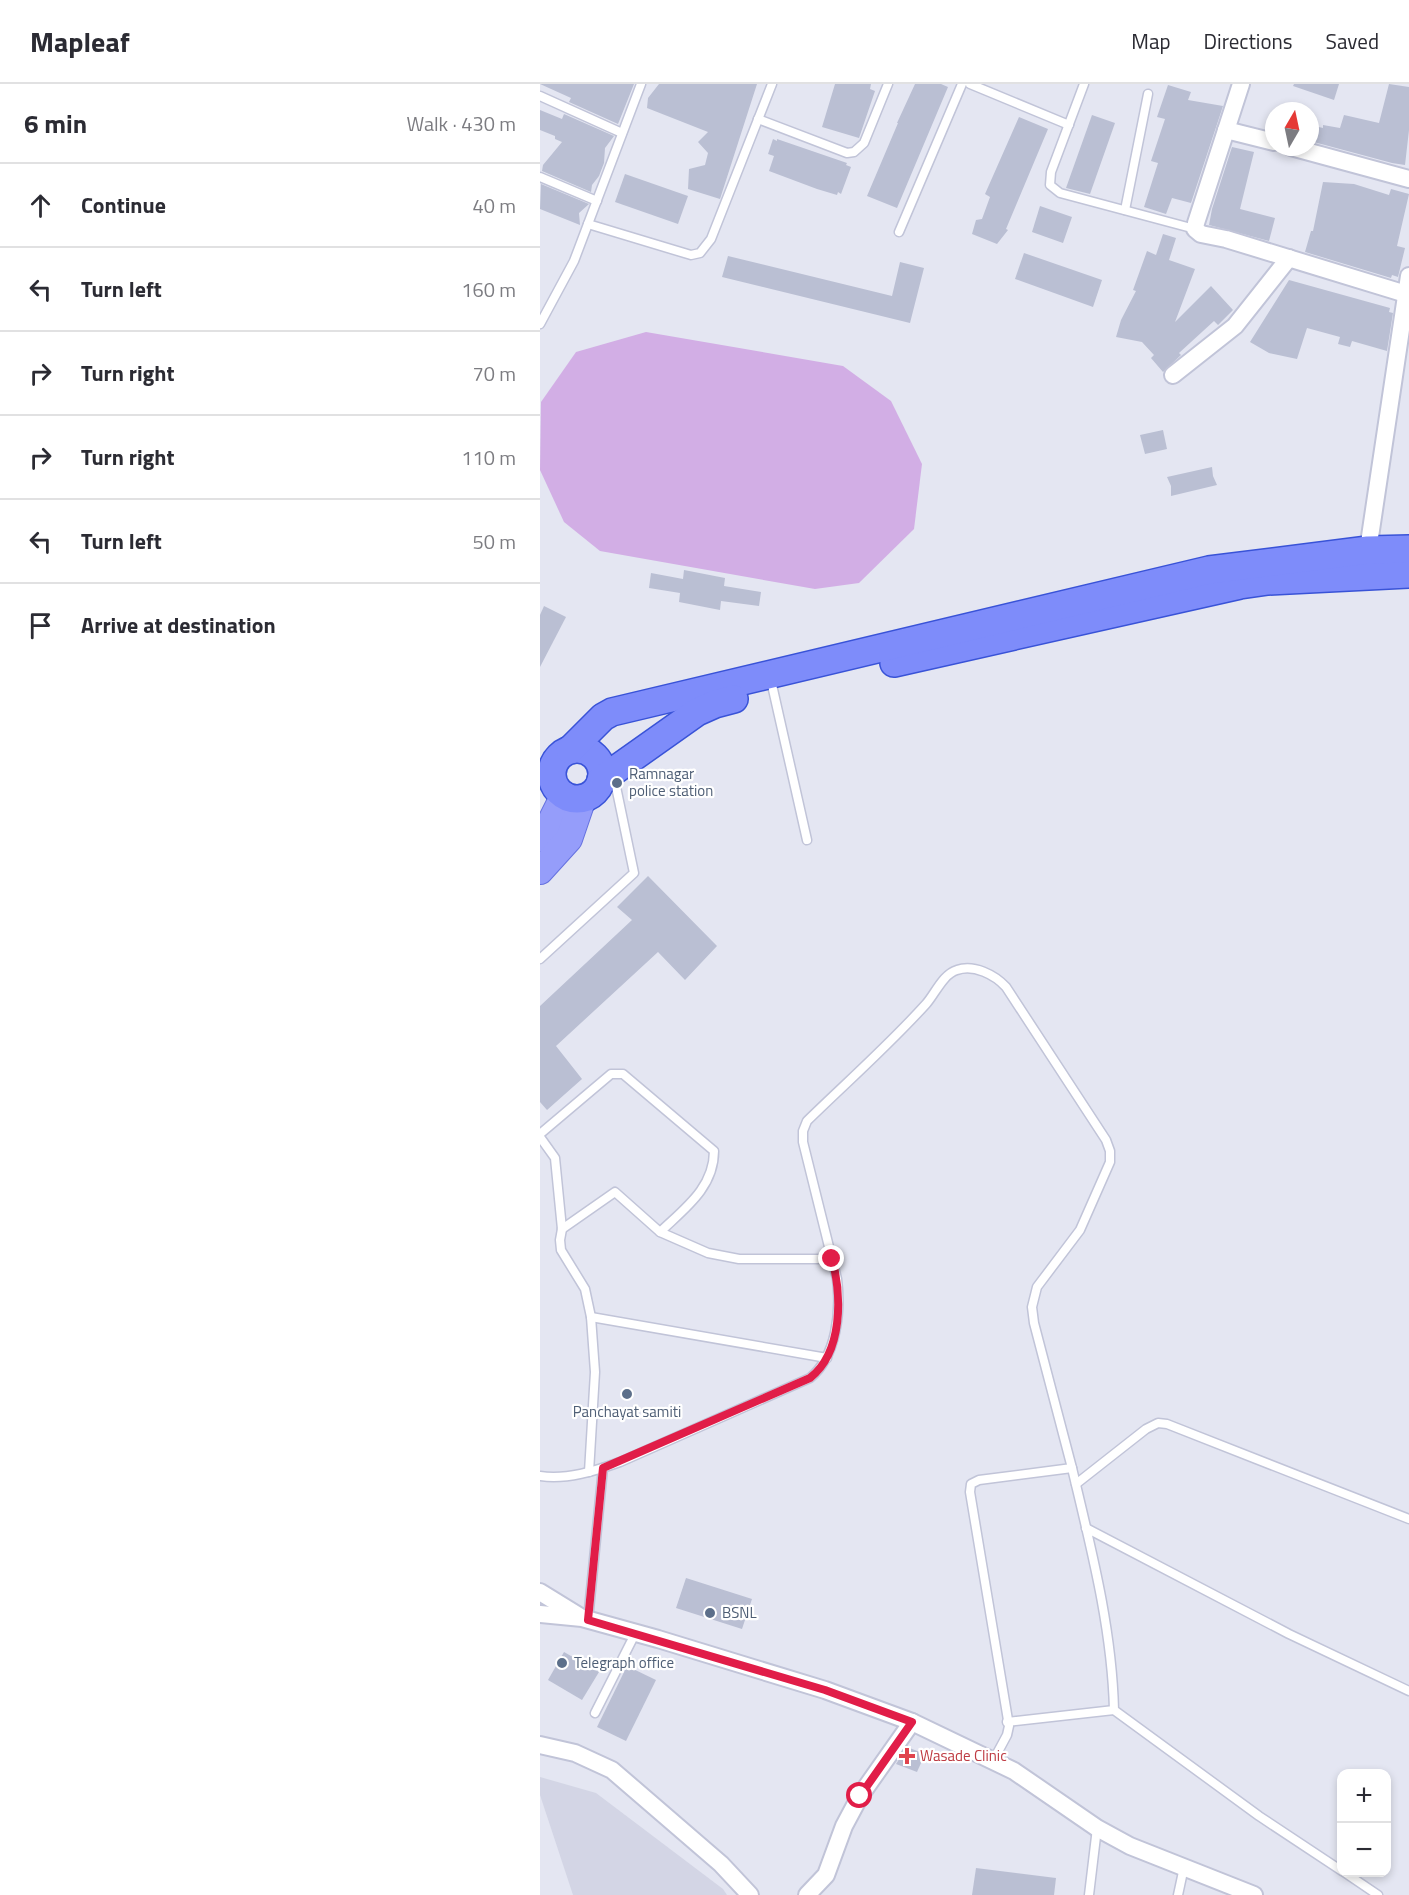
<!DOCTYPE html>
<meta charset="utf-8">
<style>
body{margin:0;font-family:"Titillium Web",sans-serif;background:#f7f7f7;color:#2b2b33}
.controls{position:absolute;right:18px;bottom:18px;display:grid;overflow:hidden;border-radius:12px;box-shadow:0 3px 9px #0003}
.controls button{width:54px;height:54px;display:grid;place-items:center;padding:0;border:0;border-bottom:2px solid #e1e1e2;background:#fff;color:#2b2b33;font:30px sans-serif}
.compass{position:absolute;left:725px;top:18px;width:54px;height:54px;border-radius:50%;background:#fff;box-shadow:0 3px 9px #0003;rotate:9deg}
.stop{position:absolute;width:18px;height:18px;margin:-14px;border:4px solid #e11d48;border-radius:50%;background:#fff}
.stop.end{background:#e11d48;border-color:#fff;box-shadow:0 2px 6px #0008}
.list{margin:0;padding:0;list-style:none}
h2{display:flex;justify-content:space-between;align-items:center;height:78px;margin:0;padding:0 24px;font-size:26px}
h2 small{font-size:20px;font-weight:400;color:#7c7c81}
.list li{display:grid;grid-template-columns:39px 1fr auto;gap:18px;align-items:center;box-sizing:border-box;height:84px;padding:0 24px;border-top:2px solid #e1e1e2}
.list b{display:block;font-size:22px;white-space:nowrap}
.list em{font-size:20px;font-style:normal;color:#7c7c81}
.icon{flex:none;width:33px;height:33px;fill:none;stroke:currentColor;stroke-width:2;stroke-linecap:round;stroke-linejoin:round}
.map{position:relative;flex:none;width:869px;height:1811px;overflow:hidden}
header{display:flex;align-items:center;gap:36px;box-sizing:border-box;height:84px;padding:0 30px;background:#fff;border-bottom:2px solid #e1e1e2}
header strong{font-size:28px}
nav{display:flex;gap:33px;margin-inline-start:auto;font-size:21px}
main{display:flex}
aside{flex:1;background:#fff}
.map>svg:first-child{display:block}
</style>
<header>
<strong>Mapleaf</strong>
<nav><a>Map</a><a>Directions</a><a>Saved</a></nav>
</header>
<main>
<aside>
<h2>6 min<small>Walk · 430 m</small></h2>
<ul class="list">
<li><svg class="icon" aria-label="ahead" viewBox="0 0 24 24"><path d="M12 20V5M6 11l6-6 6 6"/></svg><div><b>Continue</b></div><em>40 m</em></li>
<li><svg class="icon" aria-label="left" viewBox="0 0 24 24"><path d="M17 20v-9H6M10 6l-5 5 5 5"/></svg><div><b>Turn left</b></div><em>160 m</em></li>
<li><svg class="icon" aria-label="right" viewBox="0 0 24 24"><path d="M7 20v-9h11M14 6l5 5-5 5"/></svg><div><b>Turn right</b></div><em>70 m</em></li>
<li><svg class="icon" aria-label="right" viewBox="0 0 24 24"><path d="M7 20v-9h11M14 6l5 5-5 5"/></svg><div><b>Turn right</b></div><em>110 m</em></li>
<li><svg class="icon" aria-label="left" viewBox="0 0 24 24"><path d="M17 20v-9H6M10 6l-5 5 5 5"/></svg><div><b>Turn left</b></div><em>50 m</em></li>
<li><svg class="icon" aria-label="arrive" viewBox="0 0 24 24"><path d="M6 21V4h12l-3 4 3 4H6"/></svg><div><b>Arrive at destination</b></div></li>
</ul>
</aside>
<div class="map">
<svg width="869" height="1811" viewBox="0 0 869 1811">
<rect width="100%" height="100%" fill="#e4e6f2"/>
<path fill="#d3d5e5" d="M0 1693 56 1709 183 1805 187 1811H33L0 1711Z"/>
<path fill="#d2aee5" d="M106 248 303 282 351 317 382 380 374 445 319 499 275 505 60 467 24 438 0 386 1 318 36 268Z"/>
<g fill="#babfd3">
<path d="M0 0H94L78 40 29 18 31 14Z"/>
<path d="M119 0H217L180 115 148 105 149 85 165 81 168 69 158 58 168 48 107 24 108 14Z"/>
<path d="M295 0H331L330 5 335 7 319 54 282 43Z"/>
<path d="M375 0H401L408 3 357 124 327 112 358 39H357Z"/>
<path d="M754 0H799L794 16 753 2Z"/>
<path d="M849 0 869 3V46L865 81 852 79 770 57V41L783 44V41L800 44 804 31 839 39Z"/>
<path d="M628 1 651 8 648 16 683 22 651 119 632 114 626 130 604 123 618 79 611 77 625 35 617 33Z"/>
<path d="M0 26 22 35 24 30 74 52 65 64 64 79 59 92 52 101 51 108 2 87 3 81 22 58 15 55V52L0 46Z"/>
<path d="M552 31 575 39 550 110 526 104Z"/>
<path d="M479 33 508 45 466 145 468 146 457 160 432 150 436 136 442 135 450 113 445 110Z"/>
<path d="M233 55 237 57V55L307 79 306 81 311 83 301 110 298 108 297 111 277 105 229 87 234 72 228 70Z"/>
<path d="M692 63 714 68 700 125 735 134 729 157 669 141 672 125Z"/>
<path d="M85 90 148 112 138 140 75 118Z"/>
<path d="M783 98 814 100 849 111 851 105 869 110 857 162 865 164 858 193 852 191 851 194 765 168 771 147H773Z"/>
<path d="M1 100 49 120 39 129 40 141 0 125Z"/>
<path d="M500 122 532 133 523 159 492 148Z"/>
<path d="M623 150 636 154 629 176 655 185 635 238 671 202 693 226 678 241 674 237 639 269 641 271 623 288 611 274 614 271 602 258 576 253 581 236 596 207 593 206 607 167 616 171Z"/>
<path d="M484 169 562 196 553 223 475 195Z"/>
<path d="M188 172 352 212 360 178 384 184 370 239 182 193Z"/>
<path d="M749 196 850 224 849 228 853 229 847 267 812 257 810 263 798 260 800 253 767 244 757 275 729 269 710 258Z"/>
<path d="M623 346 627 365 605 370 600 351Z"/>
<path d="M672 383 673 392 677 401 631 412V402L627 393Z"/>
<path d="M144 486 185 494 184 502 221 508 219 522 181 517 180 526 139 518 140 509 109 504 111 489 143 495Z"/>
<path d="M4 522 26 533 0 583V531Z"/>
<path d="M108 792 177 862 145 896 118 868 16 962 42 995 7 1026 0 1018V922L92 836 77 823Z"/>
<path d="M146 1494 212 1515 202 1545 136 1524Z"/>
<path d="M24 1568 59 1588 42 1616 8 1596Z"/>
<path d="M87 1582 116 1596 86 1657 57 1643Z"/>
<path d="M367 1663 385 1670 377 1688 356 1680Z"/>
<path d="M436 1784 516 1794 514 1811H432Z"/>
</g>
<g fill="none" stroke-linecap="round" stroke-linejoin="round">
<defs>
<g id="service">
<path d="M430 0 529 41"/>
<path d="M544 0 511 88 510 101 520 109 655 145"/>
<path d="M0 12 82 49"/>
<path d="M218 35 307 69 314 68 324 59 348 0"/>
<path d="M0 93 57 117"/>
<path d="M585 126 608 10"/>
<path d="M48 140 151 171 160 169 171 155 232 0"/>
<path d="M359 148 422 0"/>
<path d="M0 240 34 177 101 0"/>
<path d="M230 592 267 756"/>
<path d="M0 875 94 789 74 693"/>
<path d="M0 1050 71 990H83L174 1067C174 1104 144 1125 120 1148"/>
<path d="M0 1053 15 1074 22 1145 20 1156 21 1166 45 1205 51 1233 55 1288 49 1388"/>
<path d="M22 1145 75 1108 120 1148 168 1169 199 1175H292"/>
<path d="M51 1233 287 1274"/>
<path d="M0 1392C27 1396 55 1387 80 1378L270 1294C297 1272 301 1227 297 1195L263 1058V1047L267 1037C307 998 349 961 386 920 395 910 403 890 417 886 434 880 455 891 466 903L566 1056 570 1067V1078L540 1146 497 1203 492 1223 494 1239 532 1384"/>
<path d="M536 1400 606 1345 618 1339 627 1340 869 1435"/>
<path d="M546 1444 749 1550 869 1607"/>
<path d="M48 1536 63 1384"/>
<path d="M55 1629 95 1550"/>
<path d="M467 1638 574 1626"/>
<path d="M453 1677 467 1651 469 1642 430 1408 431 1400 439 1396 532 1384C551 1464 572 1544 574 1626L719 1732 802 1787"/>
<path d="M804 1788 838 1811"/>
<path d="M549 1811 557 1744"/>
<path d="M638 1811 644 1783"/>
</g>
<g id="minor">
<path d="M701 0 656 139 655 145 661 150 686 155 866 210"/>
<path d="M686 46 734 58"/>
<path d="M751 63 869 95"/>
<path d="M633 291 695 242 749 174"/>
<path d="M828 466 869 192"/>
<path d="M0 1508 39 1532"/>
<path d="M0 1530 42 1534 118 1555 285 1606 372 1638 474 1687 557 1744 590 1762 714 1811"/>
<path d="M0 1661 35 1669 72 1686 181 1780 210 1811"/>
<path d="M267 1811 286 1791 304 1742 320 1712 372 1638"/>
</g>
<g id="primary">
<path d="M0 754 11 737 24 711"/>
<path d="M0 787 29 755 43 714"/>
</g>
<g id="trunk">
<path d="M354 579 700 501 728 497 869 490"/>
<circle cx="37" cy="690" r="25"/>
<path d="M30 666 63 633 72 628 669 486 828 466 869 465"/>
<path d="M61 696 157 628 175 620 194 615"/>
</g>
</defs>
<use href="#service" stroke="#c1c4d8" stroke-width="11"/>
<use href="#minor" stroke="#c1c4d8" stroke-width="20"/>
<use href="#primary" stroke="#6571df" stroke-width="28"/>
<use href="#trunk" stroke="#3953d7" stroke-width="30"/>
<use href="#service" stroke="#fff" stroke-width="8"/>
<use href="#minor" stroke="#fff" stroke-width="16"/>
<use href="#primary" stroke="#959dfa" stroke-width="26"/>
<use href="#trunk" stroke="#7e8cfa" stroke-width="27"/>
</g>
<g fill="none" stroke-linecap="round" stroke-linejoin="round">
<path stroke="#e11d48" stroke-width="8" d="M292 1175C302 1212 303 1268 270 1294L63 1384 48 1536 285 1606 372 1638 320 1712"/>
</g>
<g fill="#5c6f8a" stroke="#fff" stroke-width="2">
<circle cx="77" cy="699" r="6"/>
<circle cx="87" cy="1310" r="6"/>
<circle cx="170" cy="1529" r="6"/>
<circle cx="22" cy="1579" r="6"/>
</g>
<path fill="#e0444e" stroke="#fff" stroke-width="2" d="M364 1663h6v6h6v6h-6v6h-6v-6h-6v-6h6z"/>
<g text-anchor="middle" stroke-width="4.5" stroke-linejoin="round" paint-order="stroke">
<g font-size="15" fill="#4e5e75" stroke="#fff" text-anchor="start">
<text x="89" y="695">Ramnagar<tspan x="89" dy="17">police station</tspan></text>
<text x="87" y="1333" text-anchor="middle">Panchayat samiti</text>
<text x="182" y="1534">BSNL</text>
<text x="34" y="1584">Telegraph office</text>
</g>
<g font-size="15" fill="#be3a42" stroke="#fff" text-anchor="start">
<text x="380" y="1677">Wasade Clinic</text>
</g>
</g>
</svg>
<div class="controls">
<button>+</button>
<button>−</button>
</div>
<svg class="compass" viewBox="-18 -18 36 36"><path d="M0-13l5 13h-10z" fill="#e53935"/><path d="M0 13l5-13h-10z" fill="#7c7c81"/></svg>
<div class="stop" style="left:320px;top:1712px"></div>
<div class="stop end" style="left:292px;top:1175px"></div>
</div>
</main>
